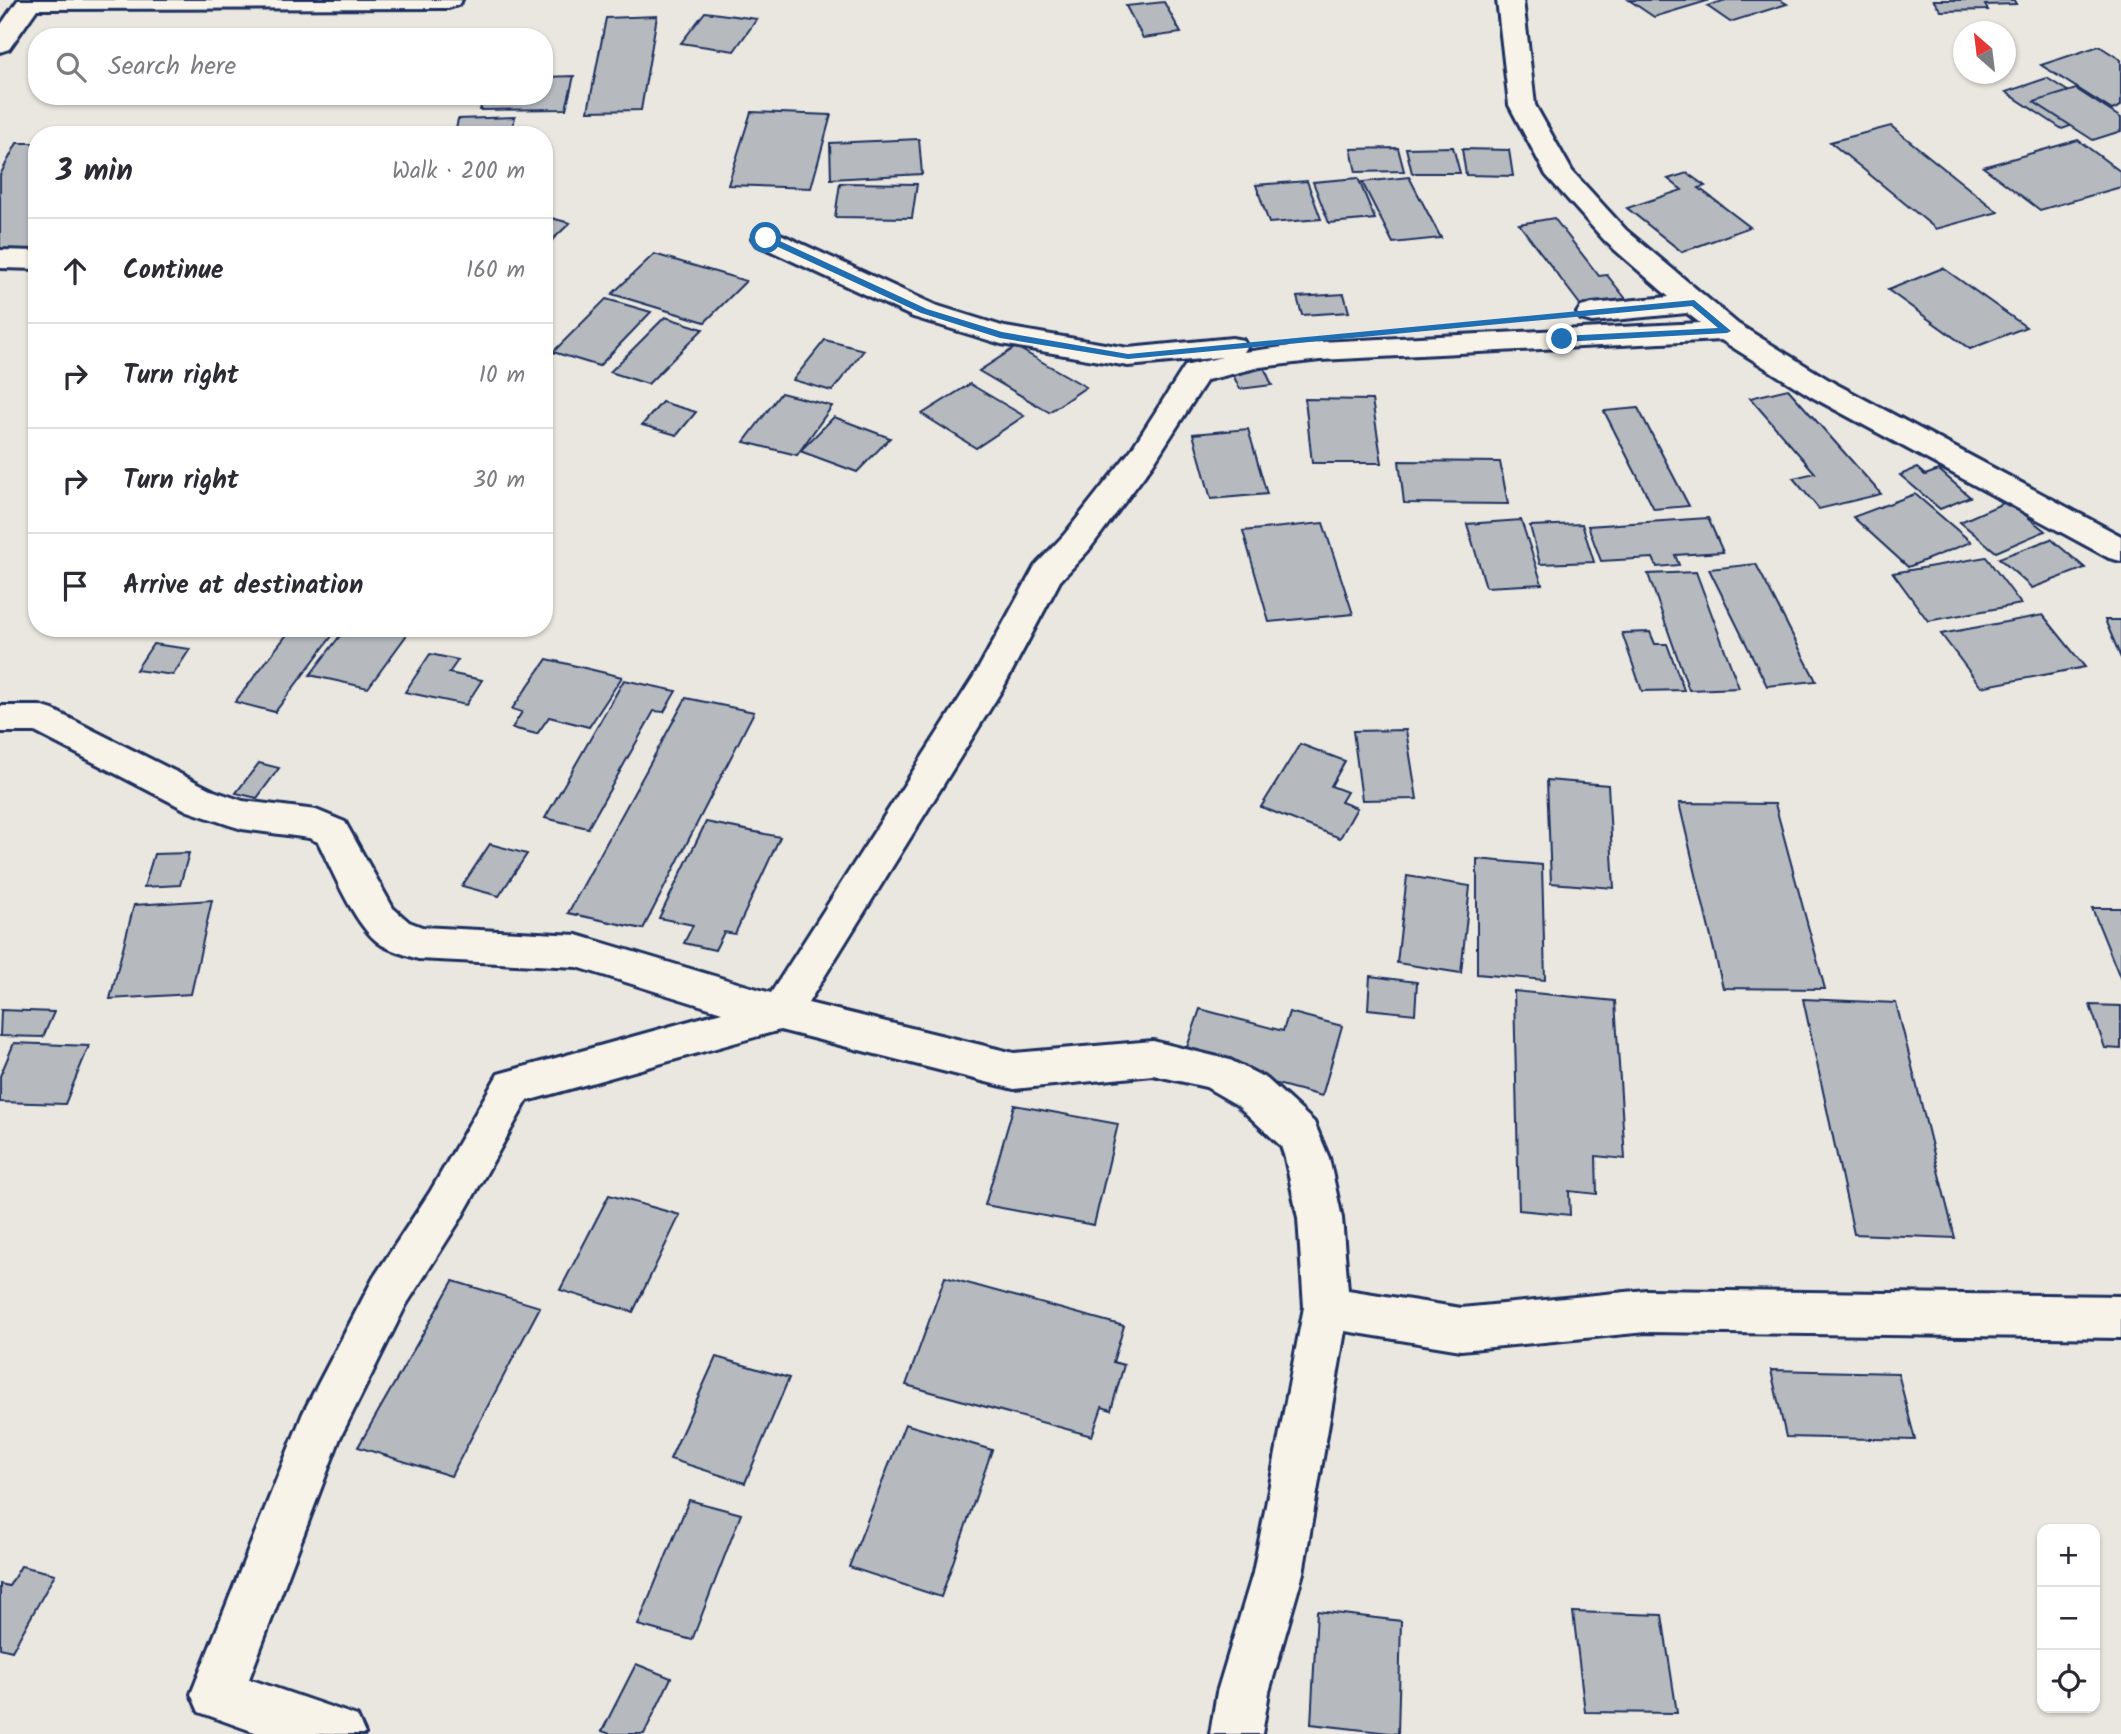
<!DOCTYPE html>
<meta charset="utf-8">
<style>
body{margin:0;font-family:Kalam,sans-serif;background:#f2f2f3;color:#2b2b33}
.controls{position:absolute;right:21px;bottom:21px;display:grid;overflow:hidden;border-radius:14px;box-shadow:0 2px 5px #0004}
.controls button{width:63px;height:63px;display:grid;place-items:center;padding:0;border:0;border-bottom:2px solid #e1e1e2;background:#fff;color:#2b2b33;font:35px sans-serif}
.compass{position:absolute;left:1953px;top:21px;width:63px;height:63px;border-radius:50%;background:#fff;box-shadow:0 2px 5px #0004;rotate:332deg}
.stop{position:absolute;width:21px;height:21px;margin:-16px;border:5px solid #1f6fb2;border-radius:50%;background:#fff}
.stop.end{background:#1f6fb2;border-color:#fff;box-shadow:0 2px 7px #0008}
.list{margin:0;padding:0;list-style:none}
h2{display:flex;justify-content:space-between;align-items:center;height:91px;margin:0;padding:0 28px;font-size:30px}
h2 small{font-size:23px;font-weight:400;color:#7c7c81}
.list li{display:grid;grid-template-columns:46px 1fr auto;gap:21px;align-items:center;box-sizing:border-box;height:105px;padding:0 28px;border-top:2px solid #e1e1e2}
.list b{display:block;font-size:26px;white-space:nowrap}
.list em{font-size:23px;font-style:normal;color:#7c7c81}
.icon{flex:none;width:38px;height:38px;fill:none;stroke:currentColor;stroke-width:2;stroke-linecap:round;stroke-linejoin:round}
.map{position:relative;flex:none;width:2121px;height:1734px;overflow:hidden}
.search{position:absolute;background:#fff;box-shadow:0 2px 5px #0004;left:28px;top:28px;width:525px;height:77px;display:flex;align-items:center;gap:18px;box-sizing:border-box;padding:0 24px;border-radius:28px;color:#7c7c81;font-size:26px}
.panel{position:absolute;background:#fff;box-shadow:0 2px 5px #0004;left:28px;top:126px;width:525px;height:511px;border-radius:28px}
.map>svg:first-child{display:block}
</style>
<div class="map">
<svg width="2121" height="1734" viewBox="0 0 2121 1734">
<rect width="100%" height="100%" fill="#eae7e0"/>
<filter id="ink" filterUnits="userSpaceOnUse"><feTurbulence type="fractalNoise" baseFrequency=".0143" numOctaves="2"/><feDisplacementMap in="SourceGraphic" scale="14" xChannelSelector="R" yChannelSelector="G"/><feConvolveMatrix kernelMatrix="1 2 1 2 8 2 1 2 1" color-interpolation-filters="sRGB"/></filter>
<g filter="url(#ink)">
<g fill="#b6babf" stroke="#1b2f5e" stroke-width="2">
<path d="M1629 0H1706L1707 1 1654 17Z"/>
<path d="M1726 0H1780L1787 4 1730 22 1707 6Z"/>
<path d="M1933 0H2014L2016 4 1985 5 1988 10 1941 11Z"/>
<path d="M1164 2 1181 33 1143 38 1126 6Z"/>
<path d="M705 12 757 19 734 51 681 43Z"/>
<path d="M657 16 641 110 588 111 606 18Z"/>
<path d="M2099 46 2121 60V106L2112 110 2041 65Z"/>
<path d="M574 76 566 109 480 110 484 96H544V77Z"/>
<path d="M2047 78 2104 114 2062 129 2006 92Z"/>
<path d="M2076 89 2121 118V131L2093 140 2034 102Z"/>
<path d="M751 112 831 115 811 188 728 185Z"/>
<path d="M515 117 511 135H455L458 119Z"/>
<path d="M1891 126 1998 212 1936 229 1830 142Z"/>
<path d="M919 139 922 174 831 179 830 143Z"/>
<path d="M2078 140 2121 172V187L2040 210 1983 167Z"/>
<path d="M17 143H37V252L0 253V175Z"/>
<path d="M1453 147 1460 173H1412L1406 148Z"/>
<path d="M1398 148 1404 171 1356 172 1351 149Z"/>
<path d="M1462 149 1509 150 1513 176 1466 175Z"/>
<path d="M1687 173 1705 186 1699 188 1750 227 1682 252 1627 208 1682 190 1668 179Z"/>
<path d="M1409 177 1441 238 1393 243 1362 182Z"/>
<path d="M1358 178 1375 219 1329 223 1313 182Z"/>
<path d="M1307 181 1321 219 1269 223 1256 185Z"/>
<path d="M840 183 917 184 912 218 835 217Z"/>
<path d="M544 216 570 223 545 247H544Z"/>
<path d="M1554 218 1599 276 1607 275 1626 299 1582 307 1519 224Z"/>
<path d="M654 254 746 281 705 322 612 294Z"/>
<path d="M1943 268 2026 327 1970 349 1888 290Z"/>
<path d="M1344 294 1349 312 1302 315 1297 297Z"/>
<path d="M606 299 651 312 599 366 553 352Z"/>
<path d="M665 317 703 329 648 384 610 372Z"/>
<path d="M825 340 864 350 832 391 793 380Z"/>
<path d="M1016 347 1086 387 1049 412 979 371Z"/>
<path d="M1263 365 1272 385 1240 389 1230 369Z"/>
<path d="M970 384 1024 416 976 448 922 414Z"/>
<path d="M1788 389 1881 494 1819 509 1793 478 1815 473 1750 398Z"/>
<path d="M781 393 832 406 797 455 744 442Z"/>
<path d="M1305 399 1372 400 1382 463H1312Z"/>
<path d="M662 402 696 412 677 435 642 425Z"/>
<path d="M1638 408 1689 506 1654 509 1604 411Z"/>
<path d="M834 417 890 438 857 472 800 451Z"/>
<path d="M1248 429 1267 494 1211 499 1193 434Z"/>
<path d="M1399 461 1500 462 1508 504 1404 503Z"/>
<path d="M1917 468 1925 475 1939 470 1970 497 1940 509 1900 475Z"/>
<path d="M1915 494 1971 542 1908 567 1853 517Z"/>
<path d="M2008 501 2045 531 1996 552 1960 522Z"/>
<path d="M1708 518 1723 552 1675 555 1679 565 1657 567 1653 558 1601 561 1588 526Z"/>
<path d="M1521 520 1542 584 1486 587 1467 524Z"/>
<path d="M1323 523 1353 614 1269 622 1243 531Z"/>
<path d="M1582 524 1594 562 1540 564 1530 526Z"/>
<path d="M2051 539 2085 568 2032 588 1999 558Z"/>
<path d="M1986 557 2021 604 1928 621 1893 573Z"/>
<path d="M1756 564 1816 681 1767 686 1709 569Z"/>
<path d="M1696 572 1739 688 1689 690 1648 574Z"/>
<path d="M2043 615 2085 667 1981 687 1941 634Z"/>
<path d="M2105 620H2121V658Z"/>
<path d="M292 628H338L275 712 235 702Z"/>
<path d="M346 628H407L411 629 368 688 310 675Z"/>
<path d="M1650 632 1655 644H1667L1684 690 1642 691 1622 633Z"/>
<path d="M153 644 190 649 173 675 136 670Z"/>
<path d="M430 654 458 660 449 673 482 680 466 705 405 692Z"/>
<path d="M547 659 622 677 589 727 549 717 537 734 512 728 522 712 512 709Z"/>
<path d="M624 680 676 691 664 712 654 711 588 828 545 818Z"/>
<path d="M686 698 754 712 643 929 568 913Z"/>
<path d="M1406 730 1417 799 1362 800 1353 731Z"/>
<path d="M1300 744 1345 761 1331 786 1347 792 1341 802 1357 808 1340 838 1261 807Z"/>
<path d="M259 763 279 768 257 798 236 793Z"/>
<path d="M1547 780 1608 785 1614 888 1551 883Z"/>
<path d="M1679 803 1775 804 1825 989 1723 988Z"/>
<path d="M706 822 780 837 735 934 724 932 715 950 684 943 693 925 659 918Z"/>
<path d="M490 844 527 854 499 896 462 886Z"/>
<path d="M189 853 180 885 144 887 154 854Z"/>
<path d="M1477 859 1542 865 1545 980 1477 974Z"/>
<path d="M1407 876 1470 886 1461 973 1397 963Z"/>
<path d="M212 900 191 994 110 999 134 905Z"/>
<path d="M2092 908H2121V980Z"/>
<path d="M1370 976 1417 982 1415 1014 1368 1009Z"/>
<path d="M1514 991 1615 1001 1625 1159 1596 1156 1597 1194 1569 1191 1570 1215 1519 1210Z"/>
<path d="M1803 999 1896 1003 1955 1238 1854 1234Z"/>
<path d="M2090 1005 2121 1006V1049L2105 1048Z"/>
<path d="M1200 1009 1283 1031 1289 1012 1342 1026 1322 1096 1183 1059Z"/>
<path d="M1 1010 54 1012 43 1037 0 1036Z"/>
<path d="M14 1043 89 1046 65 1104 0 1102V1076Z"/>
<path d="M1014 1105 1118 1124 1094 1225 985 1205Z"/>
<path d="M609 1195 680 1215 633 1312 560 1290Z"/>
<path d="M945 1277 1124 1326 1113 1362 1124 1365 1111 1410 1102 1407 1092 1436 906 1385Z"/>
<path d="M453 1281 540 1307 451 1476 358 1447Z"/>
<path d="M716 1357 789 1378 745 1483 670 1459Z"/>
<path d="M1771 1370 1898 1373 1915 1440 1786 1437Z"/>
<path d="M905 1424 992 1450 941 1597 849 1567Z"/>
<path d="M689 1500 741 1514 692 1640 638 1625Z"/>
<path d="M21 1566 55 1574 12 1651 0 1648V1584L9 1586Z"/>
<path d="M1317 1611 1401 1621 1398 1734 1311 1724Z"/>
<path d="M1573 1612 1662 1615 1677 1713 1585 1712Z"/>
<path d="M636 1664 671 1678 644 1734H610L602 1731Z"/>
</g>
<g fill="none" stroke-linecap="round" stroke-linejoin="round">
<defs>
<g id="minor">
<path d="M18 0H462L458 5 449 8 37 9 9 49 0 52V26Z"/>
<path d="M1497 0H1523L1535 105 1572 171 1626 230 1738 324 1834 383 2121 536V561L2109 558 1812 397 1721 340 1320 360 1260 367 1207 380 1153 464 1088 551 1060 581 1003 688 808 1003 1014 1053 1153 1041 1230 1060 1267 1079 1314 1122 1329 1158 1342 1218 1348 1290 1461 1308 1646 1290 2121 1296V1338L1646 1332 1461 1350 1345 1331 1303 1573 1269 1692 1262 1734H1210L1217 1692 1253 1573 1304 1307 1298 1218 1285 1158 1281 1146 1237 1105 1206 1087 1153 1075 1014 1089 780 1030 527 1101 460 1220 406 1305 340 1438 249 1679 357 1716 365 1734H260L199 1712 191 1694 303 1413 374 1277 430 1192 498 1074 722 1012 577 967 418 959C406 955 393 951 382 945 355 928 333 871 318 842L309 838 242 829 229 825 188 811 35 732H0V706H40L53 710 214 791 243 801 316 810 345 822 393 908 409 922 422 927 577 935 771 993 976 673 1035 566 1064 535 1131 450 1185 366 1222 357 1128 366 1001 344 913 317 756 244 752 238 756 232 766 229 776 232 935 305 1005 327 1128 348 1232 338 1243 340 1247 347 1244 352 1320 342 1700 323 1687 313 1592 322 1581 319 1577 313 1581 307 1592 304 1669 297 1606 242 1546 175 1509 105Z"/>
<path d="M0 250 37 251V269L0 268Z"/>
</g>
</defs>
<use href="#minor" stroke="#1b2f5e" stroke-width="6"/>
<use href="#minor" fill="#f7f3e8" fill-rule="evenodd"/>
</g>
</g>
<path fill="#1f6fb2" d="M763 236H769L927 309 1002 332 1128 354 1694 300 1731 331 1727 333 1562 342 1557 339 1562 336 1718 328 1692 306 1128 359 1000 338 921 313 763 240Z"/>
</svg>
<div class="controls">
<button>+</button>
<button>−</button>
<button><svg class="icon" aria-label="locate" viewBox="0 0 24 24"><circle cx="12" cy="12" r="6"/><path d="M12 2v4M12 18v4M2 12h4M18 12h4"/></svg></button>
</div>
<svg class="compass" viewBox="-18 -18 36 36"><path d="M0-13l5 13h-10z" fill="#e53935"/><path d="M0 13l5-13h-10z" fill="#7c7c81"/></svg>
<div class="stop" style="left:766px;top:238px"></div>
<div class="stop end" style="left:1562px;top:339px"></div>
<div class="search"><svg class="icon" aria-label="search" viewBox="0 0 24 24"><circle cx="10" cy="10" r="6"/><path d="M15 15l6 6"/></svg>Search here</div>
<section class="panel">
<h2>3 min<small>Walk · 200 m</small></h2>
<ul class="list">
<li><svg class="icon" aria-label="ahead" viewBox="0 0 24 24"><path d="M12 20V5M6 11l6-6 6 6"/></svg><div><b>Continue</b></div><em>160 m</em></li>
<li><svg class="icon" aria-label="right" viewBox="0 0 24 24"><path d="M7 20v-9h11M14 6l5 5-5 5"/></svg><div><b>Turn right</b></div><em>10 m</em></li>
<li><svg class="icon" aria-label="right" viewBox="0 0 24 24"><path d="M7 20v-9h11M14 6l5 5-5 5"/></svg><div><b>Turn right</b></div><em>30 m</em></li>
<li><svg class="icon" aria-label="arrive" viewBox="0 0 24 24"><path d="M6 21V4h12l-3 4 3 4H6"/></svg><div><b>Arrive at destination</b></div></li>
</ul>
</section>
</div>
